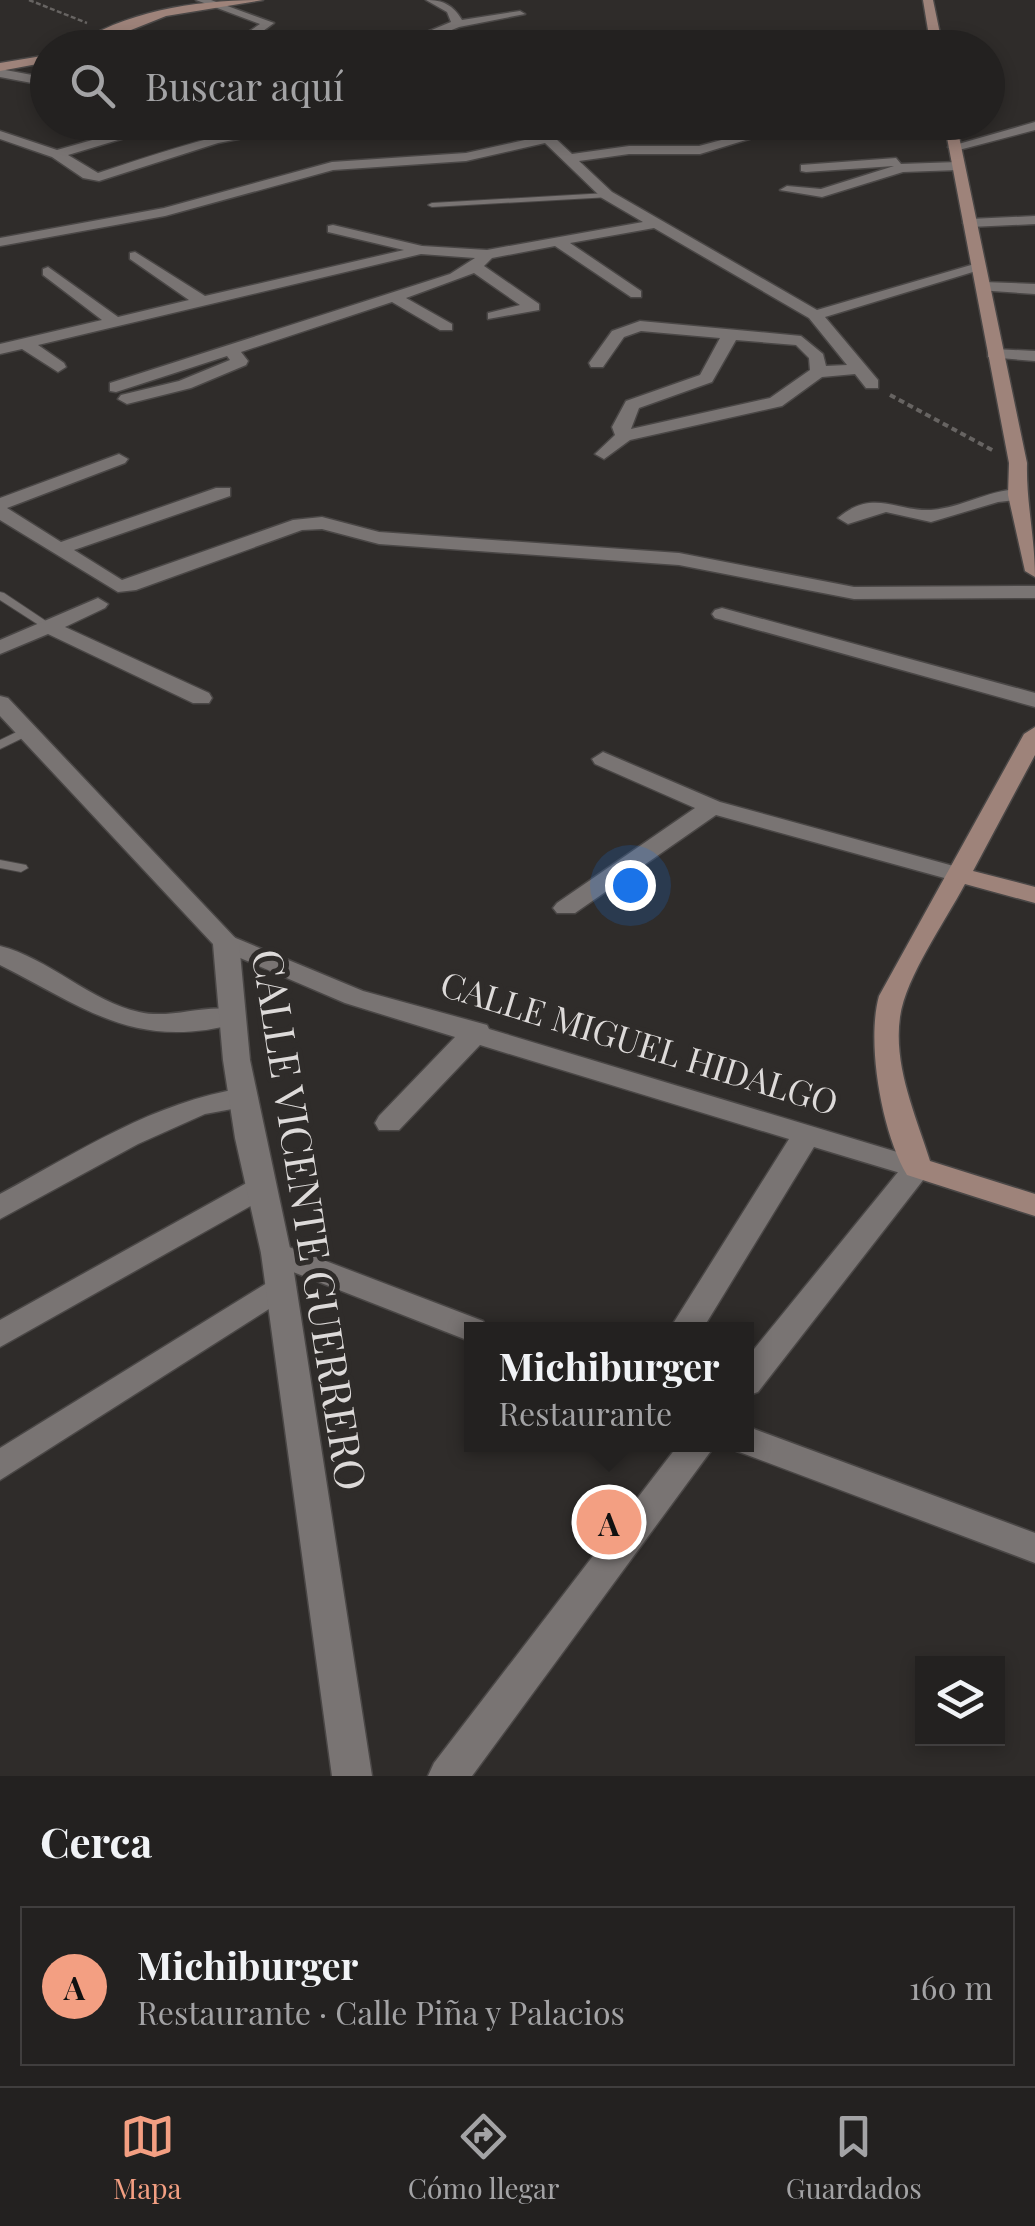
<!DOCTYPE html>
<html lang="es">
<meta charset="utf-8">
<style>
body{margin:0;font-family:"Playfair Display",serif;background:#2b2929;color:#f1f3f6}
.controls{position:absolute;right:30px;bottom:30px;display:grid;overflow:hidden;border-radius:0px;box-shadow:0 5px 15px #0003}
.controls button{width:90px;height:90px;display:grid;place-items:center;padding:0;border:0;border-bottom:2px solid #403e3e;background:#232120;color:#f1f3f6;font:50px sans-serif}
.you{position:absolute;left:630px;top:885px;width:35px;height:35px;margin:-25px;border:8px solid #fff;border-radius:50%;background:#1a73e8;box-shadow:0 0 0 15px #1a73e833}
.badge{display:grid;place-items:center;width:65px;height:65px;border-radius:50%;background:#f39f82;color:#111;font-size:32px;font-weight:700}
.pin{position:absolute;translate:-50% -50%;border:5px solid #fff;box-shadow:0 2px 10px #0006}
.popup{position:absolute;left:464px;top:1322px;width:290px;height:130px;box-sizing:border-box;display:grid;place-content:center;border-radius:0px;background:#232120;filter:drop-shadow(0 2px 8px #0005);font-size:32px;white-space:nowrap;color:#a3a3a5}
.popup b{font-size:38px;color:#f1f3f6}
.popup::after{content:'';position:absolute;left:50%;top:100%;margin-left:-20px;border:20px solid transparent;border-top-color:#232120}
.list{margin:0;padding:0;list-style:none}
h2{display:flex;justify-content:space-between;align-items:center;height:130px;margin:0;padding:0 40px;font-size:42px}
h2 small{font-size:32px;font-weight:400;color:#a3a3a5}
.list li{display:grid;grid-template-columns:65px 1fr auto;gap:30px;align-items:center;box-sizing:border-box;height:160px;margin:0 20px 20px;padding:0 20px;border:2px solid #403e3e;border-radius:0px}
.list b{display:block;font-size:38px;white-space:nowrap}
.list p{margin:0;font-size:32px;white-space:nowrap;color:#a3a3a5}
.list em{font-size:32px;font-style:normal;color:#a3a3a5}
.icon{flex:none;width:55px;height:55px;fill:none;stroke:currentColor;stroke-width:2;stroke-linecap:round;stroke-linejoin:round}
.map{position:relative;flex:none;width:1035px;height:1776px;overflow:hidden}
.search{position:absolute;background:#232120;box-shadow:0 5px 15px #0003;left:30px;right:30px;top:30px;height:110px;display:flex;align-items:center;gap:25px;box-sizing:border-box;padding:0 35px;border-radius:55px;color:#a3a3a5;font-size:38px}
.sheet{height:310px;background:#232120}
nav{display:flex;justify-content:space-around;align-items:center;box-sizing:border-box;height:140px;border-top:2px solid #403e3e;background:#232120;font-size:28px;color:#a3a3a5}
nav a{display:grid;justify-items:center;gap:5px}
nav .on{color:#f39f82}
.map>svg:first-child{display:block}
</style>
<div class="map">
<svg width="1035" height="1776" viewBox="0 0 1035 1776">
<rect width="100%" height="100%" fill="#2f2c2a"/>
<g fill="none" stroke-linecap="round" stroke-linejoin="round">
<defs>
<g id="service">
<path d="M607 193 611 195 610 197 432 207 428 205 432 203Z"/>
<path d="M0 592 4 593 55 627 49 630 45 629 0 600Z"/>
<path d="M29 726 35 730 33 733 0 749V740Z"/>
<path d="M0 860 26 865 28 868 21 872 0 868Z"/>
</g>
<g id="minor">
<path d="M196 0H211L274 23 248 42 251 48H239L238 39 260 24Z"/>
<path d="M426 0C443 0 453 5 462 20L520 11 525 14 459 27 432 38 436 48H424L422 34 451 22 447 12Z"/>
<path d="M0 69 48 78V86L0 77Z"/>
<path d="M156 122H178L68 155 98 173C173 149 246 122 325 122L218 143 99 181 83 178 52 157 0 139V131L57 150Z"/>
<path d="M464 122H538L572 154 629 146H699L759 130V136L700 154H629L579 161 612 192 817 310 978 263 986 268 825 317 878 380V388H866L855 374 822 377 782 406 630 440 604 459 595 454 615 435 612 427 626 401 700 375 720 338 641 331 624 337 603 367H591L589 363 612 331 640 321 801 336 823 354 826 366 847 365 809 318 654 228 570 243 641 291V297H631L555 246 492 258 484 266 539 304V310L488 319V313L520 305 474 273 406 298 452 324V330H440L392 302 241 352 248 361 246 365 191 388 127 404 118 399 121 395 179 381 230 360 227 356 116 392 110 391V383L450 274 475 258 421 254 38 345 64 363 66 367 58 372 22 349 0 354V344L102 320 43 275V269L48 267 118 317 189 300 130 259V253L135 252 205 296 404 250 328 232V226L333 225 422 246 487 250 643 222 602 198 545 143 466 161 333 170 165 216 0 246V238L164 208 332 162 466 153 538 137 534 132ZM736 340 796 345 809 358 810 370 770 398 631 429 639 408 712 382Z"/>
<path d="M1035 122V130L955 151 948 147Z"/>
<path d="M896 158 901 164 958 162 965 166 958 170 903 172 822 197 780 190 787 186 821 189 894 166 806 172 801 171V165Z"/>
<path d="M1035 216V224L970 227 963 223 970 219Z"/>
<path d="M983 282 1035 284V294L978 290V284Z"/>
<path d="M994 349 1035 351V361L988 357V351Z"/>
<path d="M119 454 128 459 125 463 7 508 61 542 216 488H230V496L74 550 122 580 293 520 322 517 379 532 679 553 854 587 1035 586V598L854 599 679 565 379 544 322 529 302 530 136 590 118 592 0 520V498Z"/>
<path d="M1017 489 1026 495 1024 499 998 502 931 522 886 512 848 524 838 518C873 488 897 512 931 510 960 508 987 491 1017 489Z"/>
<path d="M98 598 108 604 105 608 65 627 209 693 212 698 209 703H193L48 634 0 654V640Z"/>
<path d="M722 608 1035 693V707L715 618 712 614 715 610Z"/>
<path d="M603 752 720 802 968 870 971 875 959 882 716 815 575 913H557L553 908 557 903 695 808 595 764 592 759Z"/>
<path d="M226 934 363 991 487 1025 489 1029 927 1161 932 1168 927 1175 917 1178 814 1147 702 1330H669L789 1139 480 1045 399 1130H379L375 1123 379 1116 455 1037 345 1003 217 948 213 942Z"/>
<path d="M0 946C48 958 92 1002 139 1012 172 1020 207 1002 239 1011L243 1017 239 1023C136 1051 87 1009 0 965Z"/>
<path d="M244 1088 254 1091 258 1098 254 1105 205 1114 138 1144 0 1219V1194C80 1151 153 1102 244 1088Z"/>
<path d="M259 1176 270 1179 274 1187 270 1195 0 1347V1320Z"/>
<path d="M276 1242 483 1321 488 1330H472V1342L265 1261 261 1253 265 1245Z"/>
<path d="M280 1275 291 1279 296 1287 291 1295 0 1480V1448Z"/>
<path d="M746 1426 1035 1533V1563L734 1450 731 1444H746Z"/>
</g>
<g id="tertiary">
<path d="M0 696 8 698 239 942 250 1060 291 1253 372 1776H332L261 1253 235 1138 223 1060 213 944 0 716Z"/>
<path d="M917 1158 927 1161 932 1168 927 1175 758 1392 746 1396V1359L907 1161Z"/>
<path d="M679 1444H716L472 1776H428L434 1763Z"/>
</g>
<g id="secondary">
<path d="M263 0 166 16 86 48H71C125 10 199 0 263 0Z"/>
<path d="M923 0H933L943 48H931Z"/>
<path d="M48 55V62L0 71V63Z"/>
<path d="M944 122H956L1027 463C1026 502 1035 538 1035 577L1025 571 1008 495 1009 463Z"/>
<path d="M1035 727V755L973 871 1035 887V903L965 884C945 922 906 976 900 1017 893 1066 916 1116 930 1161L1035 1194V1216L907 1175C882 1133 866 1043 879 996L1024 734Z"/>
</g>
</defs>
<use href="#service" stroke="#4a4746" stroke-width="2"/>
<use href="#minor" stroke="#4a4746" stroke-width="3"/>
<use href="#tertiary" stroke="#4a4746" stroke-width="3"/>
<use href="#secondary" stroke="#4a4746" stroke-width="3"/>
<path stroke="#676462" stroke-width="2.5" stroke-dasharray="5 2.5" stroke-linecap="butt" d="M29 0 87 23"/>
<path stroke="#676462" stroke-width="4" stroke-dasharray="6 4" stroke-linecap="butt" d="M890 395 994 451"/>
<use href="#service" fill="#797473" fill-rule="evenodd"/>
<use href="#minor" fill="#797473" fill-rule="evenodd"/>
<use href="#tertiary" fill="#797473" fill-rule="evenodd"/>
<use href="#secondary" fill="#9e837a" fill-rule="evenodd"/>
</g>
<g text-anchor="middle" stroke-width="10" stroke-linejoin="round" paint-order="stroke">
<g font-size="35" fill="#dddad9" stroke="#2f2c2a">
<text transform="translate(639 1044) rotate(17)" y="12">CALLE MIGUEL HIDALGO</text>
</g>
<g font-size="42" fill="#dddad9" stroke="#2f2c2a">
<text transform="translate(309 1220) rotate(81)" y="15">CALLE VICENTE GUERRERO</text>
</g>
</g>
</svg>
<div class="controls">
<button><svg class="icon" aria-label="layers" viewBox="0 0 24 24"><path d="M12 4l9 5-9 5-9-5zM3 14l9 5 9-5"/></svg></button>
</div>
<div class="you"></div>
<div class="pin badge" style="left:609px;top:1522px">A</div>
<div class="popup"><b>Michiburger</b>Restaurante</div>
<div class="search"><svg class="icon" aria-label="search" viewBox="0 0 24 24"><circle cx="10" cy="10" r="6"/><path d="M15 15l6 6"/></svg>Buscar aquí</div>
</div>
<section class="sheet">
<h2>Cerca<small></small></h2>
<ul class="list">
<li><span class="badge">A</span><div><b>Michiburger</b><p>Restaurante · Calle Piña y Palacios</p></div><em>160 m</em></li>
</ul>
</section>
<nav>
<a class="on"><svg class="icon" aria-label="map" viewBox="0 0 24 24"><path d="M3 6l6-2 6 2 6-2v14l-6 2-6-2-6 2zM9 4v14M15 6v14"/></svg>Mapa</a>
<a><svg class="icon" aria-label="directions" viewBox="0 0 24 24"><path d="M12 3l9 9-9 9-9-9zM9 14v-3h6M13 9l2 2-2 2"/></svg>Cómo llegar</a>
<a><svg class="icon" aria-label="saved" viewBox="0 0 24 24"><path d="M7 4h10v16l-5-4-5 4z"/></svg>Guardados</a>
</nav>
